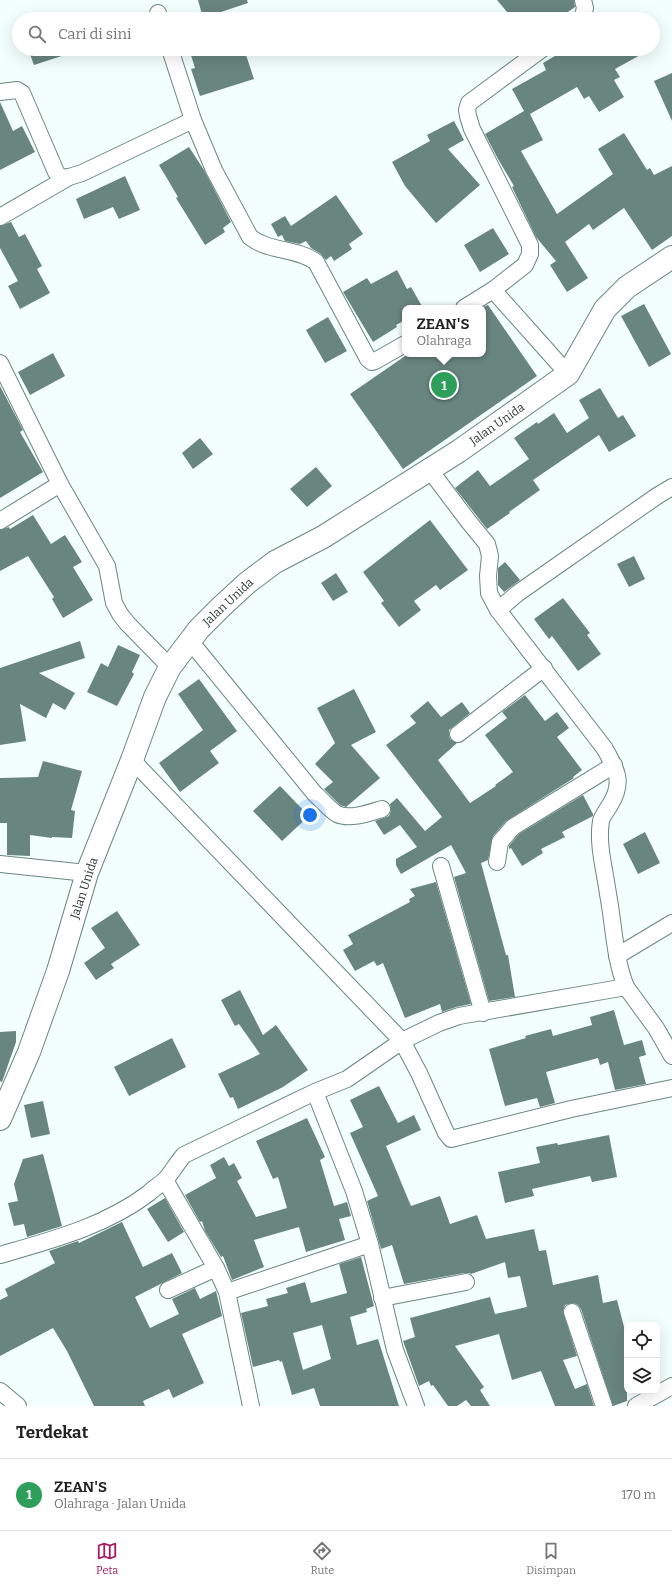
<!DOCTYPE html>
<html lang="id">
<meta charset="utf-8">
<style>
body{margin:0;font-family:Bitter,serif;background:#f2f2f2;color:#222}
.controls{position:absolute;right:12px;bottom:12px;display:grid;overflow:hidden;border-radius:8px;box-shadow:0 4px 16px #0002}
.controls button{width:36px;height:36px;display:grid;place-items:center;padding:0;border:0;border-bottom:1px solid #e0e0e0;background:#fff;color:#222;font:20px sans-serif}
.you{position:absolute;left:310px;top:815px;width:14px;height:14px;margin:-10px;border:3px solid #fff;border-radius:50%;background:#1a73e8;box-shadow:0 0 0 6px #1a73e833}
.badge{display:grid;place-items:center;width:26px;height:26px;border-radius:50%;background:#a51b63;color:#fff;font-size:13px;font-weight:700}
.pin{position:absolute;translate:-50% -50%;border:2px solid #fff;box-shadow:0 1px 4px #0006}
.popup{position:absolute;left:402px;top:305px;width:84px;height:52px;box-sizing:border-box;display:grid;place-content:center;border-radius:8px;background:#fff;filter:drop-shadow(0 1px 3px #0005);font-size:13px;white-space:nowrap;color:#767676}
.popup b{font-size:15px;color:#222}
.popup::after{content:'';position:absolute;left:50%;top:100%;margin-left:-8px;border:8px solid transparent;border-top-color:#fff}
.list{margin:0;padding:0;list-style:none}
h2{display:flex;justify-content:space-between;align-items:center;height:52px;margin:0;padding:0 16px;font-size:17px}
h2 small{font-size:13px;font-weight:400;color:#767676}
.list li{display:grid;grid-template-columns:26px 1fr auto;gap:12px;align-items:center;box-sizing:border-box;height:72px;padding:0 16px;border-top:1px solid #e0e0e0}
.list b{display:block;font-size:15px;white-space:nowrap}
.list p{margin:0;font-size:13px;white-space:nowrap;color:#767676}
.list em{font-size:13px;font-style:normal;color:#767676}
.icon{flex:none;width:22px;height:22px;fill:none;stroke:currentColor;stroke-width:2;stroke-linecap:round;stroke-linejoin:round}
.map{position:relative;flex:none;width:672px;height:1406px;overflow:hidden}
.search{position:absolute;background:#fff;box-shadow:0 4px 16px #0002;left:12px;right:12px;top:12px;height:44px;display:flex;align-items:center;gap:10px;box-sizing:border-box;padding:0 14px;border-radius:22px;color:#767676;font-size:15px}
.sheet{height:124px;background:#fff}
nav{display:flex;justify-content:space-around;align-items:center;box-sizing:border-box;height:56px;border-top:1px solid #e0e0e0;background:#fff;font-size:11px;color:#767676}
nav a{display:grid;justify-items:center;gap:2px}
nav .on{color:#a51b63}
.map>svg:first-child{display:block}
</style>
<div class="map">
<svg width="672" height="1406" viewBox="0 0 672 1406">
<rect width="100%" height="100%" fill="#f2fffc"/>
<g fill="#69857f" fill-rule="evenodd">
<path d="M198 0H247L248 3 203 18Z"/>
<path d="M497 0H574L575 7 558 19H513Z"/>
<path d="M28 49H73L74 52 34 65Z"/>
<path d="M189 49H244L254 79 200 96 191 69 195 68Z"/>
<path d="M567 49H651L615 69 620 77 614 80 624 97 599 112 589 96 584 99 577 87 530 114 543 140 521 151 557 214 613 174 598 149 624 133 647 170 650 168 654 175 672 166V236L652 250 624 208 593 230 589 224 565 242 588 278 567 292 550 265 556 261 536 237 512 187 514 186 498 159 485 134 524 111 512 89 546 70 543 63Z"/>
<path d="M672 73V121L654 81Z"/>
<path d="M0 102 13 131 22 126 35 152 0 170Z"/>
<path d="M454 121 464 140 448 149 480 185 436 223 405 186 392 162 430 141 427 135Z"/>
<path d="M189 147 204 170 231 222 223 228 225 232 205 245 176 198 178 197 159 165Z"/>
<path d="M125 176 140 210 119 219 113 207 84 219 76 199Z"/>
<path d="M336 195 363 234 349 244 352 249 334 261 331 256 326 260 321 254 311 248 306 241 300 244 285 241 282 235 278 237 271 224 285 216 291 226Z"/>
<path d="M11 222 19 237 25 234 42 266 37 269 50 293 20 309 8 286 18 281 0 248V226Z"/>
<path d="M493 228 509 254 480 272 464 245Z"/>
<path d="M397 270 407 289 411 287 423 308H405V320L396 325 397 327 373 342 343 292 367 278 371 284Z"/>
<path d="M644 304 671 354 649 367 621 316Z"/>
<path d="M488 305 537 376 403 469 350 394 408 354H483V307Z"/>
<path d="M328 317 347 351 325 363 306 330Z"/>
<path d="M53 353 65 376 30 395 18 372Z"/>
<path d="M0 386 23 430 20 432 43 472 0 498Z"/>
<path d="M600 388 618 418 623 415 636 436 609 452 599 435 533 480 540 490 509 512 510 513 487 529 455 488 478 470 490 486 529 459 514 438 537 422 538 424 554 413 567 433 589 418 579 400Z"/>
<path d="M200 438 213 454 193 469 182 453Z"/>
<path d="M316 467 332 486 307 507 290 489Z"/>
<path d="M33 515 51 544 65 535 82 562 73 567 93 600 63 618 52 599 54 597 28 556 0 571V530L9 527 10 529Z"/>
<path d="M430 520 468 570 440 590 436 585 414 601 421 610 399 627 381 603 384 601 363 572Z"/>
<path d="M634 556 645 579 629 587 617 564Z"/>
<path d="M505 562 520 580 504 592 498 585V568Z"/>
<path d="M336 573 348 592 333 601 321 583Z"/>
<path d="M563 598 590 633 587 635 601 654 578 671 552 636 549 639 534 619Z"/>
<path d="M80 641 85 658 39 673 75 693 65 710 53 703 46 718 20 704 26 741 0 745V668Z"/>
<path d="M118 645 140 655 132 672 134 674 117 706 87 692 101 663 108 667Z"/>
<path d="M199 679 237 731 210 751 219 763 180 792 159 763 203 730 178 694Z"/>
<path d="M354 689 376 732 351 745 380 778 346 807 340 805 324 789 333 782 315 764 335 743 317 708Z"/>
<path d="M525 695 545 721 557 712 569 728 557 737 582 770 573 777 574 778 506 821 493 836 488 860 481 863 506 955H508L515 997 489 1001 454 877 466 873 451 845 401 874 396 865V859L417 847 400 825 384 835 375 821 389 816 391 811 390 804 397 798 425 831 442 817 386 745 416 723 410 716 428 701 441 717 462 702 470 713 449 730V735L450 739 457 743 438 760 470 803 496 786 495 785 513 772 485 735 507 718 502 712Z"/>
<path d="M43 761 82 771 71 810 75 811 72 838 52 837V838L30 835V856L7 855V823H0V778L38 777Z"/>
<path d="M280 786 309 816 282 841 253 811Z"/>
<path d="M583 795 593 814V816L562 832 565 837 541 849 543 853 522 866 511 848 509 849V846L519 834Z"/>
<path d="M645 832 660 863 638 874 623 844Z"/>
<path d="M436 882 471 1004 456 1007 442 1012 440 1004 405 1018 383 963 377 966 374 961 355 971 343 950 353 944 348 935 410 902 409 899 415 896 410 889Z"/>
<path d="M117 911 140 945 111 964 114 968 96 980 84 963 105 948 91 928Z"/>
<path d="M240 990 263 1035 276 1025 308 1070 283 1087 238 1109 233 1097 230 1098 218 1074 260 1054 239 1024 235 1026 221 1000Z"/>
<path d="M614 1010 624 1045 642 1040 646 1055 639 1057 646 1084 615 1090 608 1062 600 1065 598 1058 546 1072 555 1103 540 1107 537 1098 505 1106 489 1049 526 1038 525 1036 551 1029 553 1036 592 1025 590 1017Z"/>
<path d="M16 1031V1042L2 1082 0 1081V1032Z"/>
<path d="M172 1038 186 1067 129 1096 114 1067Z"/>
<path d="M379 1086 398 1123 414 1115 421 1130 386 1146 411 1206 440 1196 450 1224 477 1215 486 1239 534 1229 539 1251 546 1250 553 1285 598 1275 603 1303 617 1300 627 1338V1401L613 1406 581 1309 578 1305 573 1303 565 1305 563 1311 577 1356 563 1360 575 1389 587 1384 594 1406H555L541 1371 512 1380 499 1334 455 1346 484 1387 480 1390 490 1406H471L466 1400 457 1406H448L433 1385 431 1386 429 1381 419 1386 403 1341 415 1337 410 1318 490 1297 495 1314 527 1307 520 1276 508 1278 505 1262 471 1274 470 1273H464L404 1284 392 1245 381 1249 367 1201 378 1196 350 1133 363 1127 350 1100Z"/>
<path d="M43 1101 50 1134 31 1138 24 1105Z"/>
<path d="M307 1118 325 1157 320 1160 334 1206 347 1202 351 1216 339 1219 345 1240 306 1252 299 1227 254 1240 264 1267 232 1280 223 1256 221 1257 205 1231 202 1221 200 1222 185 1195 216 1178 210 1165 224 1157 229 1166 234 1163 242 1178 237 1181 256 1217 287 1208 278 1177 273 1179 256 1141Z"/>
<path d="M609 1135 617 1177 592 1182 590 1176 532 1189 534 1196 505 1203 498 1172 540 1163 536 1147 557 1143 558 1145Z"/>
<path d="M43 1154 62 1226 27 1237 24 1224 14 1226 8 1203 18 1201 14 1184 23 1159Z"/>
<path d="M165 1198 184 1232 168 1242 147 1209Z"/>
<path d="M122 1222 143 1267 172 1253 182 1273 135 1297 150 1328 179 1314 172 1299 195 1288 200 1299 216 1291 222 1316 182 1334 204 1383 173 1398 169 1389 143 1401 145 1406H94L67 1351 53 1328 0 1356V1300L8 1296 5 1289 55 1263 49 1251 78 1241 79 1243Z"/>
<path d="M361 1257 374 1306 366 1309 367 1312 350 1317 357 1345 378 1339 399 1406H320L314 1388 292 1395 282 1361 280 1362 279 1360 253 1367 241 1313 268 1306 266 1299 288 1293 286 1288 305 1282 311 1303 347 1293 339 1264ZM322 1325 331 1359 303 1370 293 1333Z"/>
</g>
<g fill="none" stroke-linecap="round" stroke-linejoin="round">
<defs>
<g id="street">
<path d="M158 13 160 19"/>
<path d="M582 19 585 8 583 0"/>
<path d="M170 49 193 120 214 170 250 237C269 252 297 248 316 262L368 359 372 362 375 361 405 344"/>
<path d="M0 92 17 90 22 93 56 172 60 178 69 177"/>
<path d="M0 217 69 177 82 173 193 120"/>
<path d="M493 290 525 265 530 254V245L472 129 468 116 467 110 469 103 542 49"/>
<path d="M464 308 493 290 568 374"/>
<path d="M0 363 60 484 107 566 114 603 120 614 127 623 170 667"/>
<path d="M429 469 469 522 487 544 490 556 488 576 489 593 498 610 605 749C617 771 624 782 610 805 607 810 602 816 601 821 597 844 605 871 608 894 614 925 614 957 626 987"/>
<path d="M0 521 60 484"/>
<path d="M498 610 518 593 657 496 672 487"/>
<path d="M190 641 315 794C321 799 331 811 337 814 350 820 369 813 382 809"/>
<path d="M458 734 544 668"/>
<path d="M132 760 402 1041 419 1073 446 1133 451 1139 571 1109 672 1088"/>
<path d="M497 862 500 842 513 827 614 765"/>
<path d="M0 864 87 873"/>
<path d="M441 866 483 1013"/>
<path d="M617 956 672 923"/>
<path d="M315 1092 354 1191 370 1244 395 1350 416 1406"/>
<path d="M165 1180 216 1268 227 1292 251 1406"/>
<path d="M0 1255C52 1240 106 1226 149 1193 154 1188 161 1184 166 1179 172 1172 177 1163 184 1155L315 1092 347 1079 402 1041 439 1023 459 1016 626 987 656 1028 672 1056"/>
<path d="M168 1290 216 1268"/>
<path d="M227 1292 370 1244"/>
<path d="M382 1298 466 1282"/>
<path d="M572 1312 604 1406"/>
<path d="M0 1391 18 1406"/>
<path d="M636 1406 672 1386"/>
</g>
<path id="secondary" d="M0 1119 29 1052 58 971 87 873 132 760 155 697 170 667 199 629 221 607 247 583 275 562 323 537 459 451 568 374 605 309 627 287 672 257"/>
</defs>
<use href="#street" stroke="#6b8781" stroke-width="18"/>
<use href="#secondary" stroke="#6b8781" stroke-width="24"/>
<use href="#street" stroke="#fff" stroke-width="16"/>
<use href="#secondary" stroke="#fff" stroke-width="22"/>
</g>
<g text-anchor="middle" stroke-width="3" stroke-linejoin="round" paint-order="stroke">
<g font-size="12" fill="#2d3937" stroke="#fff">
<text transform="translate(497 424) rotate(-35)" y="4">Jalan Unida</text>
<text transform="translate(228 602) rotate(-43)" y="4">Jalan Unida</text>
<text transform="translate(84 888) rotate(-72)" y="4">Jalan Unida</text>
</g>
</g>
</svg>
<div class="controls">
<button><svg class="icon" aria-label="locate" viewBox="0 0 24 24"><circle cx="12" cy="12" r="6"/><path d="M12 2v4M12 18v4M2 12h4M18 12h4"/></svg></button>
<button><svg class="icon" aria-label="layers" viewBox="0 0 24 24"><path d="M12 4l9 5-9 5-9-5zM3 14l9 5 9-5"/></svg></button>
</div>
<div class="you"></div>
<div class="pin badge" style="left:444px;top:385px;background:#2e9e5b">1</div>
<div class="popup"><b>ZEAN'S</b>Olahraga</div>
<div class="search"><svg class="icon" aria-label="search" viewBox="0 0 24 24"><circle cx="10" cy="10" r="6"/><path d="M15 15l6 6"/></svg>Cari di sini</div>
</div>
<section class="sheet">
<h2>Terdekat<small></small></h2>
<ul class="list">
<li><span class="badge" style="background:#2e9e5b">1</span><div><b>ZEAN'S</b><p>Olahraga · Jalan Unida</p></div><em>170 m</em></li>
</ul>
</section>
<nav>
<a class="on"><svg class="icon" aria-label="map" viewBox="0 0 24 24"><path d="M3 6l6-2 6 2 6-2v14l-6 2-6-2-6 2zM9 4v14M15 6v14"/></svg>Peta</a>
<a><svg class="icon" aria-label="directions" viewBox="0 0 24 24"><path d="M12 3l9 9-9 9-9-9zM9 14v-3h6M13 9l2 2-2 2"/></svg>Rute</a>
<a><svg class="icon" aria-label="saved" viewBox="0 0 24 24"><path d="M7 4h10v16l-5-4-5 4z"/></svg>Disimpan</a>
</nav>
